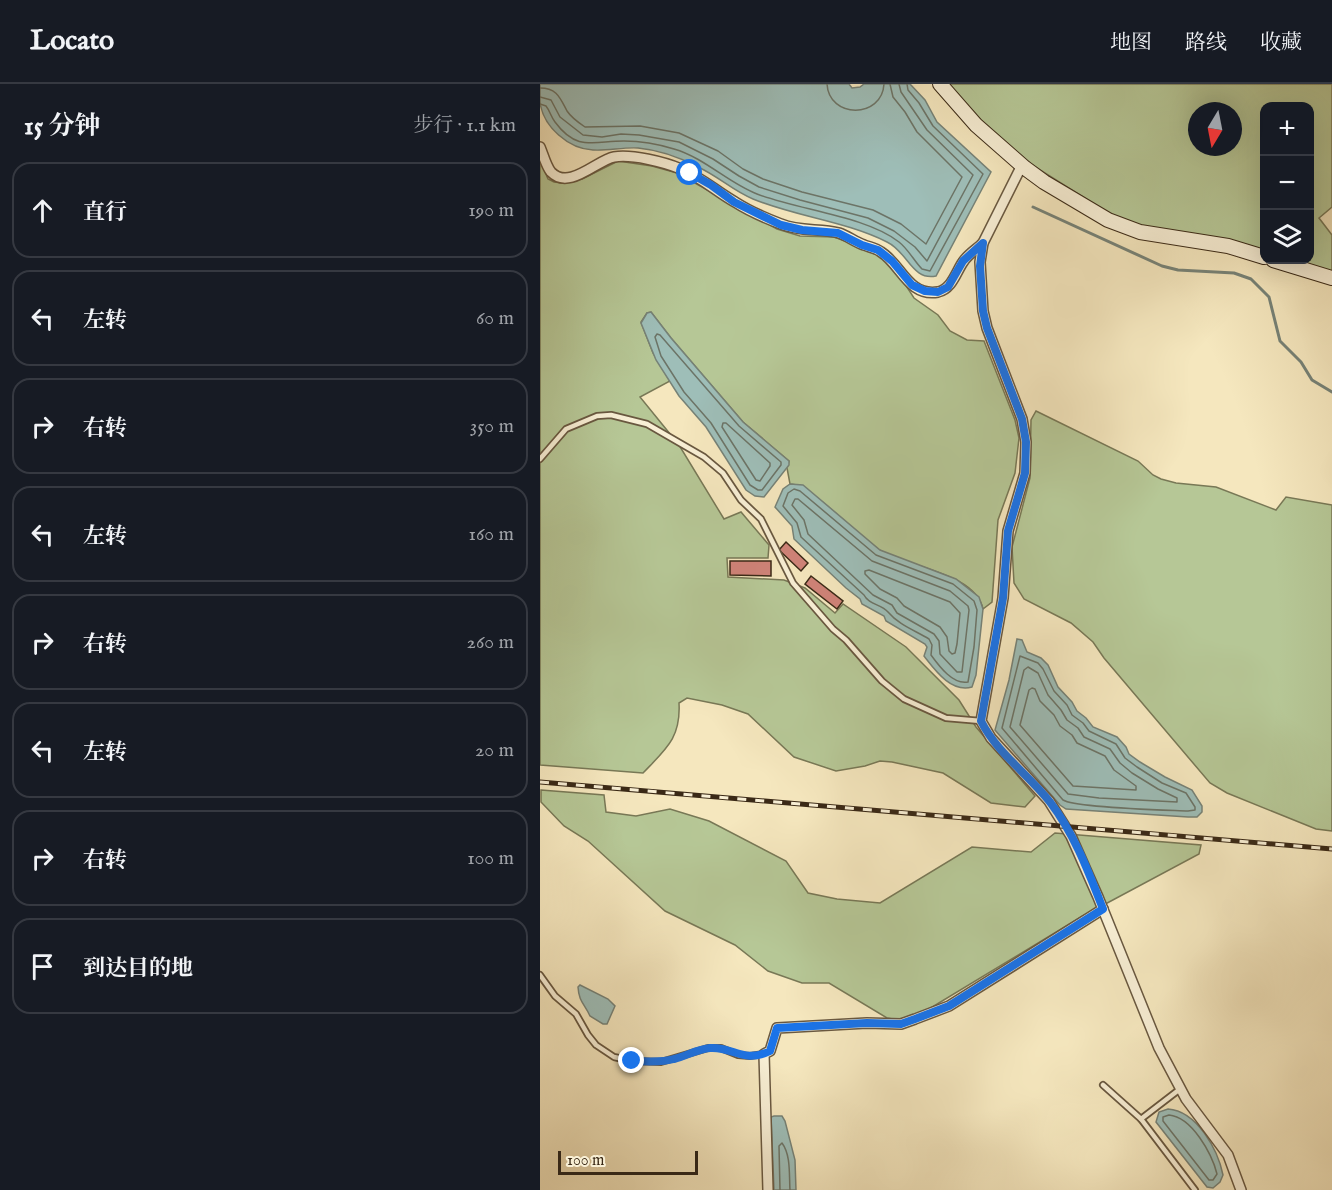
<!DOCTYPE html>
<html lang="zh">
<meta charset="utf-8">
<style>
body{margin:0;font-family:"IM FELL English","Noto Serif SC",serif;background:#242831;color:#f1f3f6}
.controls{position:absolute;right:18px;top:18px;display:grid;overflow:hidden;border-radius:12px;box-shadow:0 6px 24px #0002}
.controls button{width:54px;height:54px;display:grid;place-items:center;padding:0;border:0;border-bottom:2px solid #363941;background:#171b24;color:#f1f3f6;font:30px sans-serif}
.compass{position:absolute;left:648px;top:18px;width:54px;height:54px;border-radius:50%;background:#171b24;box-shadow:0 6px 24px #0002;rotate:190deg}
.scale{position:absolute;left:18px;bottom:15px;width:140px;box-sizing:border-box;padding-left:6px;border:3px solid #3a2916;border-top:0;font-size:16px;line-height:21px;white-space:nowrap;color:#3a2916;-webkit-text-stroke:4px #f8efd5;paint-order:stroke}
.stop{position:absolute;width:18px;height:18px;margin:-14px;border:4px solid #1a73e8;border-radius:50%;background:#fff}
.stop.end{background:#1a73e8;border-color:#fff;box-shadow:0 2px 6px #0008}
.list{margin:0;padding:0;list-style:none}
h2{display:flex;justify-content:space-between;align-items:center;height:78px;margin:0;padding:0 24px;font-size:26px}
h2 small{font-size:20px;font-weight:400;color:#9ea1a6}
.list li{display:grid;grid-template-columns:39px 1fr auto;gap:18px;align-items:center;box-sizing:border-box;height:96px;margin:0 12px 12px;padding:0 12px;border:2px solid #363941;border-radius:18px}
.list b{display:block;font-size:22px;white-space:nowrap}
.list em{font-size:20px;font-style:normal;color:#9ea1a6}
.icon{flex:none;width:33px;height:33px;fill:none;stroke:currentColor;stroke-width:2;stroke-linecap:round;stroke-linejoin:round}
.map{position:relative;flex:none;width:792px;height:1106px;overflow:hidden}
header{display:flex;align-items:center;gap:36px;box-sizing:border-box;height:84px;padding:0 30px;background:#171b24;border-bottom:2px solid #363941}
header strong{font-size:28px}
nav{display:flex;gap:33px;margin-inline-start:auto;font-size:21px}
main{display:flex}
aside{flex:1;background:#171b24}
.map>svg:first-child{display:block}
</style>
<header>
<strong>Locato</strong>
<nav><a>地图</a><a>路线</a><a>收藏</a></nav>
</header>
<main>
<aside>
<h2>15 分钟<small>步行 · 1.1 km</small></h2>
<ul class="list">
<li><svg class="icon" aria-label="ahead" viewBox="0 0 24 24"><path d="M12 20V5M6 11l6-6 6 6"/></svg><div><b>直行</b></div><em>190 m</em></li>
<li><svg class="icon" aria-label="left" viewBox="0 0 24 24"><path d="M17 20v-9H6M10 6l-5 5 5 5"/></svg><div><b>左转</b></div><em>60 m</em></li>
<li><svg class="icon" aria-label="right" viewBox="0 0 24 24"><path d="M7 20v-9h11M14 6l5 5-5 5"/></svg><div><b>右转</b></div><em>350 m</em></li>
<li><svg class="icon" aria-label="left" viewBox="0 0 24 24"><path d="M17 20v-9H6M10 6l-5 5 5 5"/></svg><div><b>左转</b></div><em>160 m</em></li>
<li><svg class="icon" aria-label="right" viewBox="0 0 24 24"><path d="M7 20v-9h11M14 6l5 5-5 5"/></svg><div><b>右转</b></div><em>260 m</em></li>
<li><svg class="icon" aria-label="left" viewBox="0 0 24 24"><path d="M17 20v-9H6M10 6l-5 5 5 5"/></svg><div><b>左转</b></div><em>20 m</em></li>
<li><svg class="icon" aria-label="right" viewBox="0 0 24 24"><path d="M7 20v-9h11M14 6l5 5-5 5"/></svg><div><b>右转</b></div><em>100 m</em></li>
<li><svg class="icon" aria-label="arrive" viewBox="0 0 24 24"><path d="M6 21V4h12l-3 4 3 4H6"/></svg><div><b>到达目的地</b></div></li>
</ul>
</aside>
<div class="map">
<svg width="792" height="1106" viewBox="0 0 792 1106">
<rect width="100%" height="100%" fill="#f5e7be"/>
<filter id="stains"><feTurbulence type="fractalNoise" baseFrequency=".00333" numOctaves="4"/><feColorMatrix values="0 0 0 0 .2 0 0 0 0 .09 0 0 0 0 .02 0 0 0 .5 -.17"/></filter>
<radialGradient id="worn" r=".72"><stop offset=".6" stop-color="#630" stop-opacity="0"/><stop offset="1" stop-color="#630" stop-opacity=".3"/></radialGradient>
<g fill="#b6c796" stroke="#787856" stroke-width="1.5" fill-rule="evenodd">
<path d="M408 0H792V123L779 134 792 151V188L753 176H770V22H724V167L602 142 570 130 489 79 441 36ZM657 27H693V63H657Z"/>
<path d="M0 76 8 95 14 98 23 99 42 95 78 77 112 82 137 89 237 145 260 152 294 153 333 167 345 176 361 194 374 214 398 231 410 247 427 256 444 257 475 336 479 354 475 389 458 436 452 518 443 525C435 488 365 483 338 465 318 452 270 400 250 400L247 384 249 377 203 338 131 254 111 228 107 229 101 238 113 269 130 297 100 313 139 361 184 435 201 428 229 461 228 474H187L188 493 244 496 265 504 295 529 303 520 366 563 419 616 436 643 495 712 485 723 451 719 403 689 352 678 340 677 325 682 296 687 254 673 208 630 182 621 147 614 139 619C141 654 126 665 103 689L0 681Z"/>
<path d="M496 327 598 377 613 391 621 395 636 399 676 403 736 426 746 413 792 421V747L776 745 687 709 670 699 564 574 553 558 531 539 484 515 474 499 472 463 490 394 491 336Z"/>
<path d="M1 706 64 711 66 728 96 732 130 725 169 737 246 777 268 809 297 815 340 819 432 763 491 768 515 749 661 761 659 770 541 833 384 928 358 936 347 934 289 899H262L228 887 195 861 125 827 48 757 24 742 1 718Z"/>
</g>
<g fill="#9ebeb8" stroke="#768277" stroke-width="1.5">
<path d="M0 0H309L312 4 320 3 324 0H370L385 16 397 38 451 88 396 192C372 197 368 168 347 158 305 137 257 133 213 115 193 107 178 92 158 83 139 73 120 66 98 64 83 63 68 67 53 66 29 65 3 43 0 18 0 12 0 6 0 0Z"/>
<path d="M111 228 131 254 203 338 249 377V381L224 413 215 412 206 406 166 343 139 312 116 276 101 239 107 229Z"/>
<path d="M250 400 263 401 340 466 416 495 439 513 443 525 436 591 432 603C411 609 395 586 384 572L387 563 385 560 346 537 344 532 322 520 320 515 306 504 254 455 252 442 235 423 243 405Z"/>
<path d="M477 555 482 556 487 568 501 574 508 581 518 603 532 618 537 627 546 634 553 643 577 653 586 663 589 670 600 678 625 693 652 706 662 722V728L657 733H648L526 725 520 721 455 646 469 596Z"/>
<path d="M40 901 68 915 75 922 67 940H63L50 932C44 919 39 918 38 903Z"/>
<path d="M628 1025C657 1027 678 1066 683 1091L680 1098 673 1104 667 1103 616 1038 619 1028Z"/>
<path d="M234 1032H242L245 1037 255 1076 256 1106H234L231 1033Z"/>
</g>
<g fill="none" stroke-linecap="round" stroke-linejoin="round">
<g stroke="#6c7467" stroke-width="1.5">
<path d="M287 0C289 35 342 35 344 0"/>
<path d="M0 4C17 4 20 14 27 27 31 33 39 39 45 43L100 42 139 49 178 67 203 85 223 95 262 108 333 126 361 140 386 160 422 93 377 48 365 28 353 13 350 0"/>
<path d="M0 13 11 16 20 33 43 51 62 53 81 50 99 51 139 58 173 75 199 92 219 103 260 116 328 134 354 147 375 163 387 177 433 91 387 46 361 8 359 0"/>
<path d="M0 20 6 22C10 27 11 33 15 38 37 68 54 57 84 57 101 57 118 60 134 65 165 74 188 99 217 110 258 126 326 132 359 158 369 166 374 177 382 185L390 187 443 90 393 42 379 19 368 6 367 0"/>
<path d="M117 250 120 251 199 342 241 378V381L222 406H218L210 401 171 339 144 308 121 272 115 253Z"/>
<path d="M183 339H186L230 379V382L220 397 216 396 182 343Z"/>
<path d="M254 405 260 407 336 471 413 500 434 517 437 526 434 563 428 598C413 601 399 582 391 571L392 561 389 555C374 546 359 541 348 528 341 520 329 521 324 511L261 453 257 439 243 422 248 409Z"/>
<path d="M255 415H258L332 477 410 507 428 522 429 526 422 588H417L400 570 399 557 394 550 357 529 352 521 333 511 268 450 264 436 252 421Z"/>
<path d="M329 486 410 518 420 529 417 560 415 569 412 570 409 567 407 553 400 543 364 522 357 514 340 505 325 490V487Z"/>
<path d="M480 572 498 579 503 585 514 607 527 621 532 631 543 639 549 647 576 660 585 674 597 683 622 699 646 709 655 723V726L648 727C626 726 536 724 523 716L462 644Z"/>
<path d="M488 583 498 589 508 611 521 626 527 636 538 644 544 653 570 665 580 679 592 689 618 705 637 714V718L559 714 528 710 470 643 484 586Z"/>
<path d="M492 604 495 605 500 617 514 631 520 642 532 651 537 659 565 672 574 686 596 702V706L533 702 480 641 489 606Z"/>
<path d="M629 1031C652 1033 672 1070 677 1090L673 1096H669L623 1037V1033Z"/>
<path d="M240 1106 239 1062 242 1059C251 1071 249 1091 250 1106"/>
</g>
<path stroke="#768277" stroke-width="3" d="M493 123 622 182 638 186 694 189 711 195 729 213 740 257 761 278 772 296 792 308"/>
</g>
<g fill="#d08379" stroke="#3a2916" stroke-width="1.5">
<path d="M246 458 268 479 261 487 239 466Z"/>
<path d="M190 477H231V492L190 491Z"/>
<path d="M271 492 303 517 297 525 265 500Z"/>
</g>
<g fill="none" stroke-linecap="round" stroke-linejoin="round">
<defs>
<g id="lane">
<path d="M0 375 26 345 57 332 71 331 107 340 164 373 183 389 201 416 221 435 253 499 293 545 306 556 342 597 364 615 406 634 441 637"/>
<path d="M0 891 15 912 36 930 48 951 56 961 74 973 92 977 121 978 168 964H181L198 971 210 972 224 970"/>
<path d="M563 1001 601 1035 655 1106"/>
<path d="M601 1035 640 1005"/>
</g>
<g id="street">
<path d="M0 63C3 70 6 82 11 88 29 107 57 76 74 73 92 70 124 78 141 85 161 93 177 108 195 118 209 127 225 134 241 140 260 148 280 144 299 149 308 152 315 158 324 161 329 163 336 164 341 168 361 180 368 213 398 208 412 205 416 188 423 178 428 170 437 165 443 159"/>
<path d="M482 81 443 159 440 178 443 227 447 244 482 335 486 358 485 389 468 447 463 514 441 637 451 654 509 717 531 752 558 813 619 964 646 1015 688 1071 701 1106"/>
<path d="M228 1106 224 970 230 967 237 944 327 939 361 940 375 935 409 922 563 825"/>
</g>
<g id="secondary">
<path d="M400 0 436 41 485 84 504 98 568 136 600 148 688 162 724 173"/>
<path d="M733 176 792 194"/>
</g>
</defs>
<use href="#lane" stroke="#695840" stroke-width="8"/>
<use href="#street" stroke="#695840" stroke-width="12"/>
<use href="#secondary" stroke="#3a2916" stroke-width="16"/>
<use href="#lane" stroke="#f8efd5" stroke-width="4.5"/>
<use href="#street" stroke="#f8efd5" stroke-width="9"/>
<use href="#secondary" stroke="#f8efd5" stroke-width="14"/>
<defs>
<path id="rail" d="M0 698 792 765"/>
</defs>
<use href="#rail" stroke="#3a2916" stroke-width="5"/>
<use href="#rail" stroke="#f8efd5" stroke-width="3" stroke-dasharray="9" stroke-linecap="butt"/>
</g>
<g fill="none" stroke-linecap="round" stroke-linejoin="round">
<path stroke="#1a73e8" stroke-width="8" d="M92 977C106 977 120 979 134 975 146 972 158 965 170 964 193 962 203 980 230 967L237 944 327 939 361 940 375 935 409 922 563 825C549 789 534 749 510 718 488 690 457 669 441 637L463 514 468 447 485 389 486 358 482 335 447 244 443 227 440 182 443 159 423 177 408 203 398 208 385 207 372 201 352 177 338 166 322 161 298 149 262 146 241 141 194 118 171 101 150 89"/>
</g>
<rect width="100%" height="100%" filter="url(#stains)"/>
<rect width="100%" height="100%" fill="url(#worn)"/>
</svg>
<div class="controls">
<button>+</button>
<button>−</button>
<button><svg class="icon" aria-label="layers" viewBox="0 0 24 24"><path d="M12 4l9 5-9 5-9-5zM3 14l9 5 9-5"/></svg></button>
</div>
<svg class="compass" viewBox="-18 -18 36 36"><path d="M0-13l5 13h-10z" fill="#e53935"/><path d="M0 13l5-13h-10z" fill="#9ea1a6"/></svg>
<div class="scale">100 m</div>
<div class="stop" style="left:150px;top:89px"></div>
<div class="stop end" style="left:92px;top:977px"></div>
</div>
</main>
